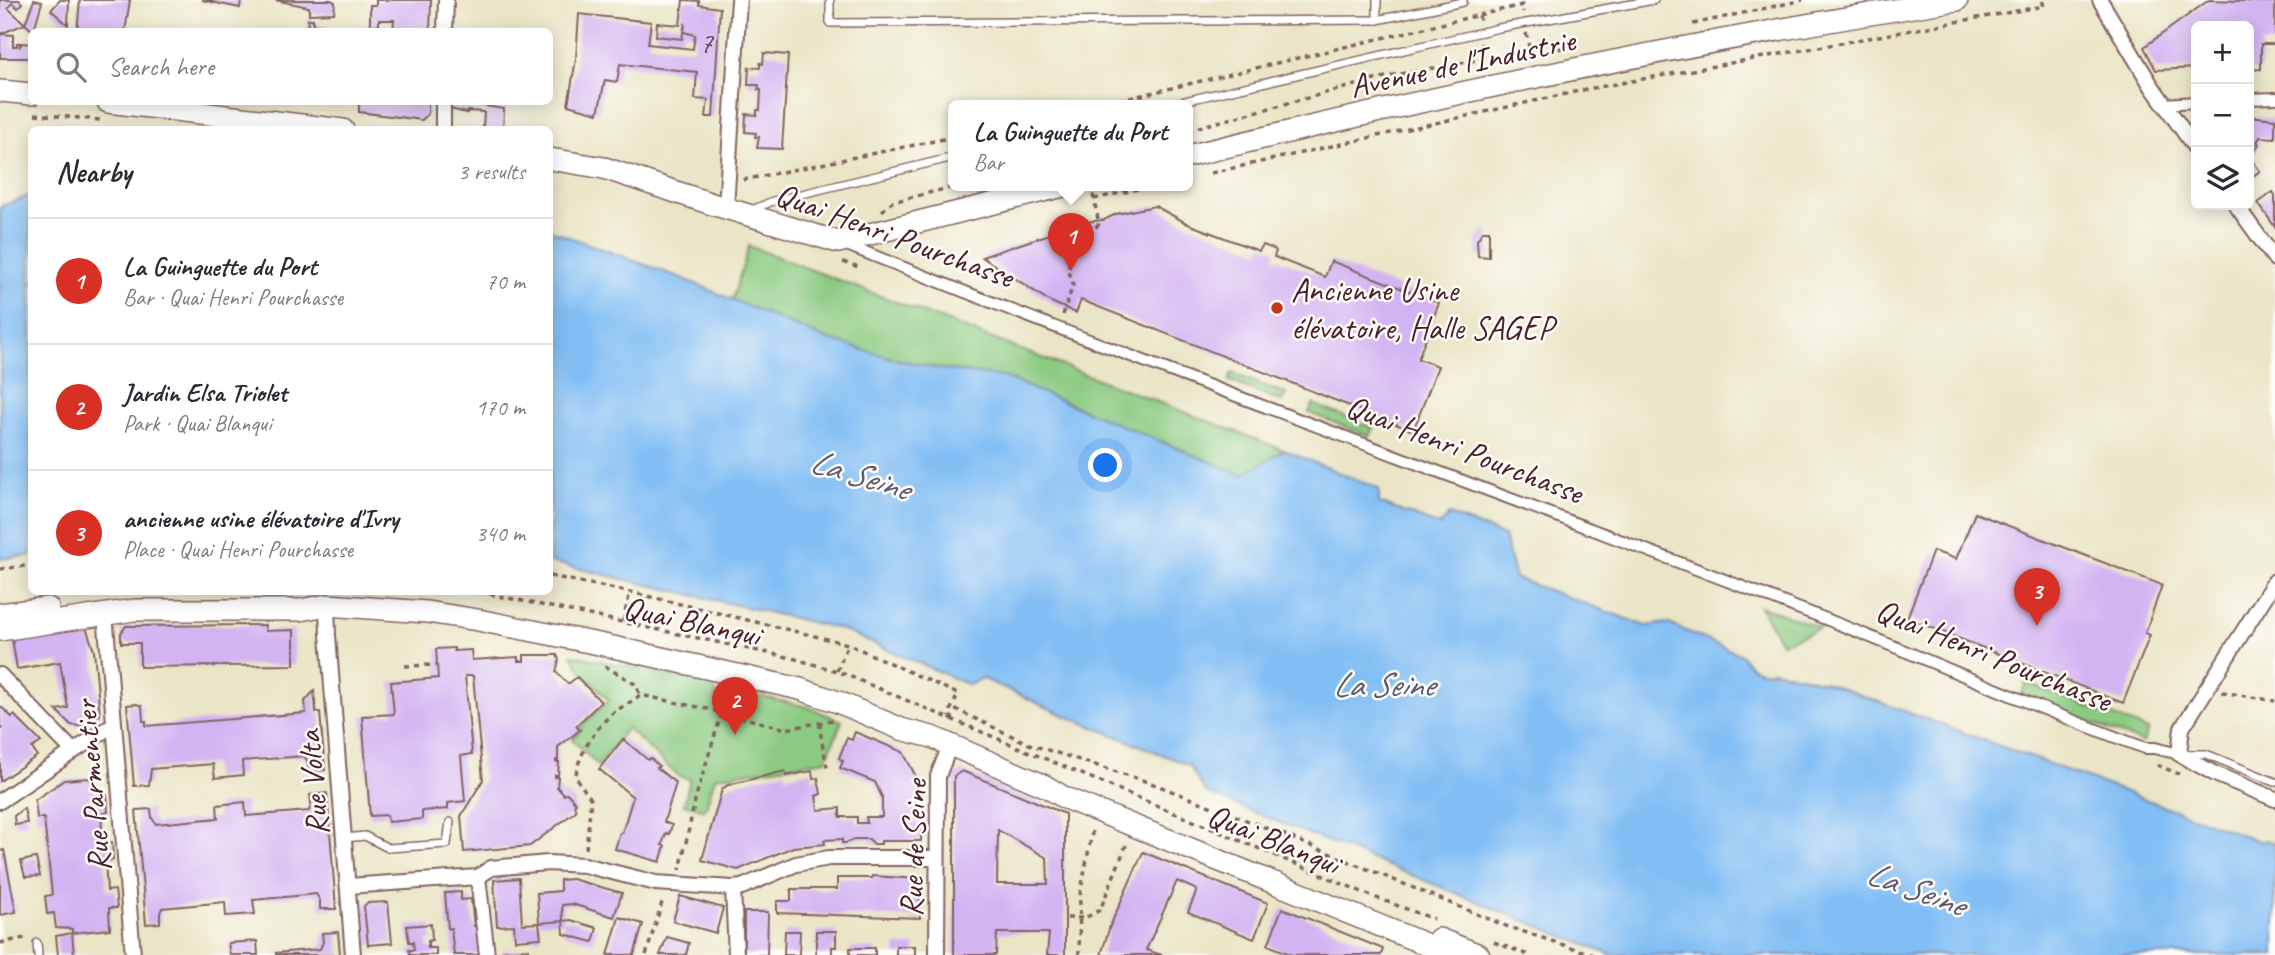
<!DOCTYPE html>
<meta charset="utf-8">
<style>
body{margin:0;font-family:Caveat,sans-serif;background:#f2f2f3;color:#2b2b33}
.controls{position:absolute;right:21px;top:21px;display:grid;overflow:hidden;border-radius:10px;box-shadow:0 4px 18px #0003}
.controls button{width:63px;height:63px;display:grid;place-items:center;padding:0;border:0;border-bottom:2px solid #e1e1e2;background:#fff;color:#2b2b33;font:35px sans-serif}
.you{position:absolute;left:1106px;top:466px;width:24px;height:24px;margin:-18px;border:5px solid #fff;border-radius:50%;background:#1a73e8;box-shadow:0 0 0 10px #1a73e833}
.badge{display:grid;place-items:center;width:46px;height:46px;border-radius:50%;background:#d93025;color:#fff;font-size:23px;font-weight:700}
.pin{position:absolute;translate:-50% -58px;filter:drop-shadow(0 2px 4px #0008)}
.pin::after{content:'';position:absolute;top:37px;width:24px;height:21px;background:inherit;clip-path:polygon(0 0,100% 0,50% 100%)}
.popup{position:absolute;left:948px;top:100px;width:245px;height:91px;box-sizing:border-box;display:grid;place-content:center;border-radius:10px;background:#fff;filter:drop-shadow(0 2px 5px #0005);font-size:23px;white-space:nowrap;color:#7c7c81}
.popup b{font-size:26px;color:#2b2b33}
.popup::after{content:'';position:absolute;left:50%;top:100%;margin-left:-14px;border:14px solid transparent;border-top-color:#fff}
.list{margin:0;padding:0;list-style:none}
h2{display:flex;justify-content:space-between;align-items:center;height:91px;margin:0;padding:0 28px;font-size:30px}
h2 small{font-size:23px;font-weight:400;color:#7c7c81}
.list li{display:grid;grid-template-columns:46px 1fr auto;gap:21px;align-items:center;box-sizing:border-box;height:126px;padding:0 28px;border-top:2px solid #e1e1e2}
.list b{display:block;font-size:26px;white-space:nowrap}
.list p{margin:0;font-size:23px;white-space:nowrap;color:#7c7c81}
.list em{font-size:23px;font-style:normal;color:#7c7c81}
.icon{flex:none;width:38px;height:38px;fill:none;stroke:currentColor;stroke-width:2;stroke-linecap:round;stroke-linejoin:round}
.map{position:relative;flex:none;width:2275px;height:955px;overflow:hidden}
.search{position:absolute;background:#fff;box-shadow:0 4px 18px #0003;left:28px;top:28px;width:525px;height:77px;display:flex;align-items:center;gap:18px;box-sizing:border-box;padding:0 24px;border-radius:10px;color:#7c7c81;font-size:26px}
.panel{position:absolute;background:#fff;box-shadow:0 4px 18px #0003;left:28px;top:126px;width:525px;height:469px;border-radius:10px}
.map>svg:first-child{display:block}
</style>
<div class="map">
<svg width="2275" height="955" viewBox="0 0 2275 955">
<rect width="100%" height="100%" fill="#fdfcf7"/>
<filter id="ink" filterUnits="userSpaceOnUse"><feTurbulence type="fractalNoise" baseFrequency=".0143" numOctaves="2"/><feDisplacementMap in="SourceGraphic" scale="14" xChannelSelector="R" yChannelSelector="G"/><feConvolveMatrix kernelMatrix="1 2 1 2 8 2 1 2 1" color-interpolation-filters="sRGB"/></filter>
<filter id="wash" filterUnits="userSpaceOnUse"><feTurbulence type="fractalNoise" baseFrequency=".00686" numOctaves="4" result="noise"/><feDisplacementMap in="SourceGraphic" scale="28" xChannelSelector="R" yChannelSelector="G"/><feGaussianBlur stdDeviation="1.57" result="paint"/><feColorMatrix in="noise" values="0 0 0 0 0 0 0 0 0 0 0 0 0 0 0 0 0 1.4 0 .05"/><feComposite in="paint" operator="in"/></filter>
<g filter="url(#wash)">
<rect width="100%" height="100%" fill="#eae5c6"/>
<g fill="#8bca81" stroke="#6a7456" stroke-width="2">
<path d="M749 246 1284 450 1243 475 1004 377 940 369 895 359 823 338 732 300Z"/>
<path d="M1232 373 1286 394 1283 402 1229 381Z"/>
<path d="M1313 404 1373 428 1369 436 1309 413Z"/>
<path d="M1760 606 1821 628 1781 643Z"/>
<path d="M572 655 712 683 719 703 733 704 739 698 751 694 808 707 842 721 826 760 715 777 705 810 684 804 690 779 678 776 627 728 598 766 572 739 581 730 580 727 609 700 581 671Z"/>
<path d="M2026 683 2148 730 2143 743 2021 696Z"/>
</g>
<g fill="#81bef4" stroke="#666e90" stroke-width="2">
<path d="M31 195V555L0 559V207Z"/>
<path d="M550 230 684 279 823 338 895 359 940 369 1004 377 1242 475 1284 450 1379 489V503L1440 526 1449 515 1504 536 1515 578 1646 626 1667 623 1742 655C1748 667 1761 675 1774 670L1825 682 2262 842 2266 840 2275 843V955H1611L1206 793 1189 765 1066 716 982 678 969 685 840 629 550 562Z"/>
</g>
<g id="blocks">
<g fill="#d3b4f2" fill-rule="evenodd">
<path d="M0 0H19L22 3 18 8 12 3 8 8 25 24 0 34 13 35V46H17V43H20V46L22 43 32 44V58H0Z"/>
<path d="M34 0 42 2 35 26 38 27 33 31 25 24Z"/>
<path d="M60 0H69L68 25 51 10Z"/>
<path d="M80 0H130L125 32H77Z"/>
<path d="M202 0H241L240 8Z"/>
<path d="M275 0H331L335 2 334 13 309 14V7Z"/>
<path d="M376 0H431L430 32H393L394 20H379V26L370 25V5H376Z"/>
<path d="M683 0 699 1V5L720 8 713 117H706L708 100 695 99 697 72 620 64 617 82 605 80 598 113 568 105 576 59 579 14 651 22 648 44 693 49 695 35 684 32 685 23 682 39 656 36 657 23 680 25Z"/>
<path d="M2209 0 2275 2V44H2261V69L2249 70V26H2196V68L2156 70 2144 47Z"/>
<path d="M308 19H313V25L327 26V32H307Z"/>
<path d="M764 53 788 55 782 149 757 148 759 137H755L756 133 745 132 746 114 757 115V110H760L761 90H758L759 85H748L749 67 760 68V63L763 64Z"/>
<path d="M359 102H428V114L422 120 359 112Z"/>
<path d="M451 102H485V106L504 109 503 130 483 128 484 112 468 111 467 113 450 109Z"/>
<path d="M2249 116 2275 119V138L2260 137 2257 142 2259 144 2254 152 2252 150 2249 155Z"/>
<path d="M2249 156 2260 171 2249 179Z"/>
<path d="M2273 192 2275 195V227L2258 203Z"/>
<path d="M1155 206 1188 224 1259 251 1263 245 1274 249 1276 251 1274 257 1325 277 1331 261 1439 303 1418 359 1438 366 1413 431 1081 300 1076 313 1051 302 982 257 1085 222 1104 220 1116 214Z"/>
<path d="M1483 231H1489V257L1478 256 1477 240Z"/>
<path d="M1975 513 2162 585 2145 633 2150 635 2123 703 1907 618 1933 551 1956 559Z"/>
<path d="M265 625V631L294 630V665L140 667V643H121V633L126 626Z"/>
<path d="M86 627 94 651 100 715 79 726 71 725 56 710 68 708 60 662 17 669 12 638Z"/>
<path d="M454 648V651L471 650 472 660 518 657V661H524V655H557L559 660 556 672 568 684 577 677 601 702 576 726 580 730 558 747V760H556V762H559L558 775H555V777H558L557 787 564 795 567 793 576 803 574 805 576 811 530 846 464 852 461 816 483 780 473 676H465L472 754 461 756 465 801 448 803V809L422 811V819L388 822 387 815 370 816 362 716 394 714 391 682 438 678 436 649Z"/>
<path d="M314 691 316 712H320L325 770 309 771 308 762 304 756 242 761 243 775 215 778 213 764 151 769 149 785 134 786 127 705 137 704 142 706 143 721H146V726L306 713 305 701Z"/>
<path d="M0 706 12 717 14 715 41 742 32 748 37 756 0 781V730L2 728 0 726Z"/>
<path d="M855 732 903 752 921 786V841H881V844H874L869 839H855L846 843H842V839L824 840 825 844 793 847 738 870 702 860 722 789 728 785 785 771 786 776 812 771 813 779 818 778 821 794 816 796 818 810 840 808V817H857V823H867L866 817H882V797L875 782 840 768 843 761 839 758 847 738 852 740Z"/>
<path d="M623 739 648 760 650 758 659 766 657 768 676 783 664 822 672 825 669 834 666 833 662 845 665 846 660 862 615 849 620 833H622L633 797 599 769Z"/>
<path d="M962 771 1065 814V955H1047L1049 933H997L996 955H954V776ZM998 830 1047 858 1048 884H997Z"/>
<path d="M89 778 107 796 108 812 101 814 103 843 112 842 113 860 105 861 107 891 115 890 117 908H109L110 929 72 933V929L56 928 54 913 47 914 45 896 52 895 44 818H37L35 800 64 780Z"/>
<path d="M327 793 336 909H320V900L316 894 253 900 255 914 226 916 225 902 162 908 160 913V923L146 924 136 810 151 809 152 818 156 824 218 818 217 805 245 802 246 816 309 811 311 804 310 795Z"/>
<path d="M24 808 27 823 15 825 14 816Z"/>
<path d="M4 850 16 912 0 915V851Z"/>
<path d="M1143 852 1268 903 1254 939 1188 912 1197 890 1177 881 1146 950 1162 955H1101L1110 926Z"/>
<path d="M36 858 40 876 25 877 21 861Z"/>
<path d="M872 876 920 879V918L777 913V901H791V889H837V878H872Z"/>
<path d="M519 878 522 924 539 923 541 938 515 940 514 925 497 926 494 880Z"/>
<path d="M572 879 622 893 614 917 572 904 562 905 563 921 571 920 597 928 593 942 564 934 563 921 539 923 537 893 560 891V880Z"/>
<path d="M461 892V900L471 899 474 926H478L480 955H454L451 928 448 929 445 893Z"/>
<path d="M680 896 723 908 716 933 673 921Z"/>
<path d="M388 902 392 943 368 945 364 906 367 903Z"/>
<path d="M1282 908 1383 949 1381 955H1292L1268 945Z"/>
<path d="M744 912H768L767 955H744Z"/>
<path d="M619 917 643 924 634 955H608Z"/>
<path d="M431 924 432 940 428 941V948H436V955H410L409 950H414L413 942H409L407 926Z"/>
<path d="M785 931H800L799 955H784Z"/>
<path d="M816 931H836V947H832V955H816Z"/>
<path d="M338 932 340 955H276V953L320 949 323 942 322 933Z"/>
<path d="M72 933 74 955H58L56 936Z"/>
<path d="M667 937 689 943 686 955H660Z"/>
<path d="M257 941 258 955H230L228 943Z"/>
<rect x="896" y="946" width="19" height="9"/>
<rect x="850" y="948" width="25" height="7"/>
<path d="M529 949V955H503L502 951Z"/>
</g>
</g>
</g>
<g filter="url(#ink)">
<use href="#blocks" fill-opacity="0" stroke="#826461" stroke-width="2"/>
<g fill="none" stroke-linecap="round" stroke-linejoin="round">
<defs>
<g id="service">
<path d="M830 0V23L1377 20"/>
<path d="M1377 0V20L1463 2V0"/>
<path d="M1167 105 1499 28 1654 0"/>
<path d="M752 210 773 201 954 157"/>
<path d="M2187 754H2206L2275 782"/>
<path d="M344 838 365 836 388 848 447 844 450 822"/>
<path d="M37 943 38 955"/>
</g>
<g id="pedestrian">
<path d="M2249 99 2275 98"/>
<path d="M2164 104 2196 102"/>
<path d="M842 243C1159 371 1481 485 1800 609 1916 653 2028 706 2145 748H2155L2179 754"/>
</g>
<g id="minor">
<path d="M2100 0 2151 85 2196 149"/>
<path d="M445 32 446 0"/>
<path d="M443 102V130"/>
<path d="M2236 205 2275 259"/>
<path d="M726 208 739 0"/>
<path d="M2275 581 2182 728 2179 754 2215 774 2275 799"/>
<path d="M327 605 328 635 353 955"/>
<path d="M105 613 133 955"/>
<path d="M0 675 73 751"/>
<path d="M0 801 114 724"/>
<path d="M478 877 487 955"/>
<path d="M348 886 478 877 491 868 548 863 584 865 656 883 733 888 742 887 796 864 829 858H937"/>
<path d="M733 888 736 955"/>
<path d="M937 955 938 776 950 745"/>
</g>
<g id="secondary">
<path d="M0 91 32 94"/>
<path d="M108 102 343 130"/>
<path d="M1188 156C1442 94 1699 40 1957 0"/>
<path d="M550 159 604 168 712 204 838 242 1067 185"/>
<path d="M0 614 48 608"/>
<path d="M0 630 134 610H300L327 605 427 612 478 620 604 645 800 689 838 702 901 729 932 737 1045 786 1065 798 1452 955"/>
<path d="M1439 939 1479 955"/>
</g>
</defs>
<use href="#service" stroke="#826461" stroke-width="10"/>
<use href="#pedestrian" stroke="#826461" stroke-width="14"/>
<use href="#minor" stroke="#826461" stroke-width="18"/>
<use href="#secondary" stroke="#826461" stroke-width="24"/>
<g stroke="#826461" stroke-width="3.5" stroke-dasharray="5 5" stroke-linecap="butt">
<path d="M1479 15 1522 5 1523 12"/>
<path d="M1693 24 1803 0"/>
<path d="M1526 33 1532 60"/>
<path d="M1482 43 1483 70"/>
<path d="M1100 105 1479 15 1480 21"/>
<path d="M35 114 101 120"/>
<path d="M1188 130 1389 76 1483 59 1579 46"/>
<path d="M1211 173 1588 89 2044 6 2042 0"/>
<path d="M743 180 954 137"/>
<path d="M1094 199 1155 185"/>
<path d="M882 211 892 202 961 185"/>
<path d="M843 262 859 267"/>
<path d="M1063 315 1073 285 1068 268 1074 248 1099 224 1091 185"/>
<path d="M0 569 32 565"/>
<path d="M550 576 630 592 848 644 958 694 950 711V717"/>
<path d="M480 592 792 658 837 671 1374 897 1434 919"/>
<path d="M59 594 78 592"/>
<path d="M623 621 630 592"/>
<path d="M405 666 436 665"/>
<path d="M605 666 635 684 640 695"/>
<path d="M837 671 848 644"/>
<path d="M727 691 722 712 786 729 833 720"/>
<path d="M2222 692 2275 701"/>
<path d="M950 720 957 710 1029 744 1151 783 1282 834 1506 926 1594 955"/>
<path d="M820 723C820 739 825 753 827 768"/>
<path d="M2157 765 2179 774"/>
<path d="M586 849 591 799 576 778C575 758 600 721 617 710 625 705 633 701 640 695L722 712 696 796 680 870"/>
<path d="M1067 918H1085L1100 910 1127 843"/>
<path d="M1494 942 1528 955"/>
<path d="M0 943 25 938"/>
<path d="M646 955 663 899"/>
<path d="M1079 955 1080 895 1093 828"/>
</g>
<use href="#service" stroke="#fff" stroke-width="7"/>
<use href="#pedestrian" stroke="#fff" stroke-width="10"/>
<use href="#minor" stroke="#fff" stroke-width="14"/>
<use href="#secondary" stroke="#fff" stroke-width="21"/>
</g>
</g>
<circle fill="#c8321e" stroke="#fdfcf7" stroke-width="2.5" cx="1277" cy="308" r="7"/>
<g text-anchor="middle" stroke-width="5" stroke-linejoin="round" paint-order="stroke">
<g font-size="30" fill="#6c445d">
<text x="706" y="52">7</text>
</g>
<g font-size="33" fill="#4a1f2b" stroke="#fdfcf7">
<text transform="translate(1462 62) rotate(-12)" y="12">Avenue de l'Industrie</text>
<text transform="translate(895 234) rotate(20)" y="12">Quai Henri Pourchasse</text>
<text transform="translate(1465 448) rotate(21)" y="12">Quai Henri Pourchasse</text>
<text transform="translate(692 620) rotate(12)" y="12">Quai Blanqui</text>
<text transform="translate(1994 654) rotate(22)" y="12">Quai Henri Pourchasse</text>
<text transform="translate(312 783) rotate(-95)" y="12">Rue Volta</text>
<text transform="translate(91 786) rotate(-95)" y="12">Rue Parmentier</text>
<text transform="translate(1274 838) rotate(22)" y="12">Quai Blanqui</text>
<text transform="translate(912 848) rotate(-88)" y="12">Rue de Seine</text>
</g>
<g font-size="33" fill="#4a1f2b" stroke="#fdfcf7" text-anchor="start">
<text x="1291" y="301">Ancienne Usine<tspan x="1291" dy="38">élévatoire, Halle SAGEP</tspan></text>
</g>
<g font-size="35" font-style="italic" fill="#5d5771" stroke="#fdfcf7">
<text transform="translate(860 474) rotate(17)" y="12">La Seine</text>
<text x="1383" y="696">La Seine</text>
<text transform="translate(1916 888) rotate(20)" y="12">La Seine</text>
</g>
</g>
</svg>
<div class="controls">
<button>+</button>
<button>−</button>
<button><svg class="icon" aria-label="layers" viewBox="0 0 24 24"><path d="M12 4l9 5-9 5-9-5zM3 14l9 5 9-5"/></svg></button>
</div>
<div class="you"></div>
<div class="pin badge" style="left:1071px;top:271px">1</div>
<div class="popup"><b>La Guinguette du Port</b>Bar</div>
<div class="pin badge" style="left:735px;top:735px">2</div>
<div class="pin badge" style="left:2037px;top:626px">3</div>
<div class="search"><svg class="icon" aria-label="search" viewBox="0 0 24 24"><circle cx="10" cy="10" r="6"/><path d="M15 15l6 6"/></svg>Search here</div>
<section class="panel">
<h2>Nearby<small>3 results</small></h2>
<ul class="list">
<li><span class="badge">1</span><div><b>La Guinguette du Port</b><p>Bar · Quai Henri Pourchasse</p></div><em>70 m</em></li>
<li><span class="badge">2</span><div><b>Jardin Elsa Triolet</b><p>Park · Quai Blanqui</p></div><em>170 m</em></li>
<li><span class="badge">3</span><div><b>ancienne usine élévatoire d'Ivry</b><p>Place · Quai Henri Pourchasse</p></div><em>340 m</em></li>
</ul>
</section>
</div>
